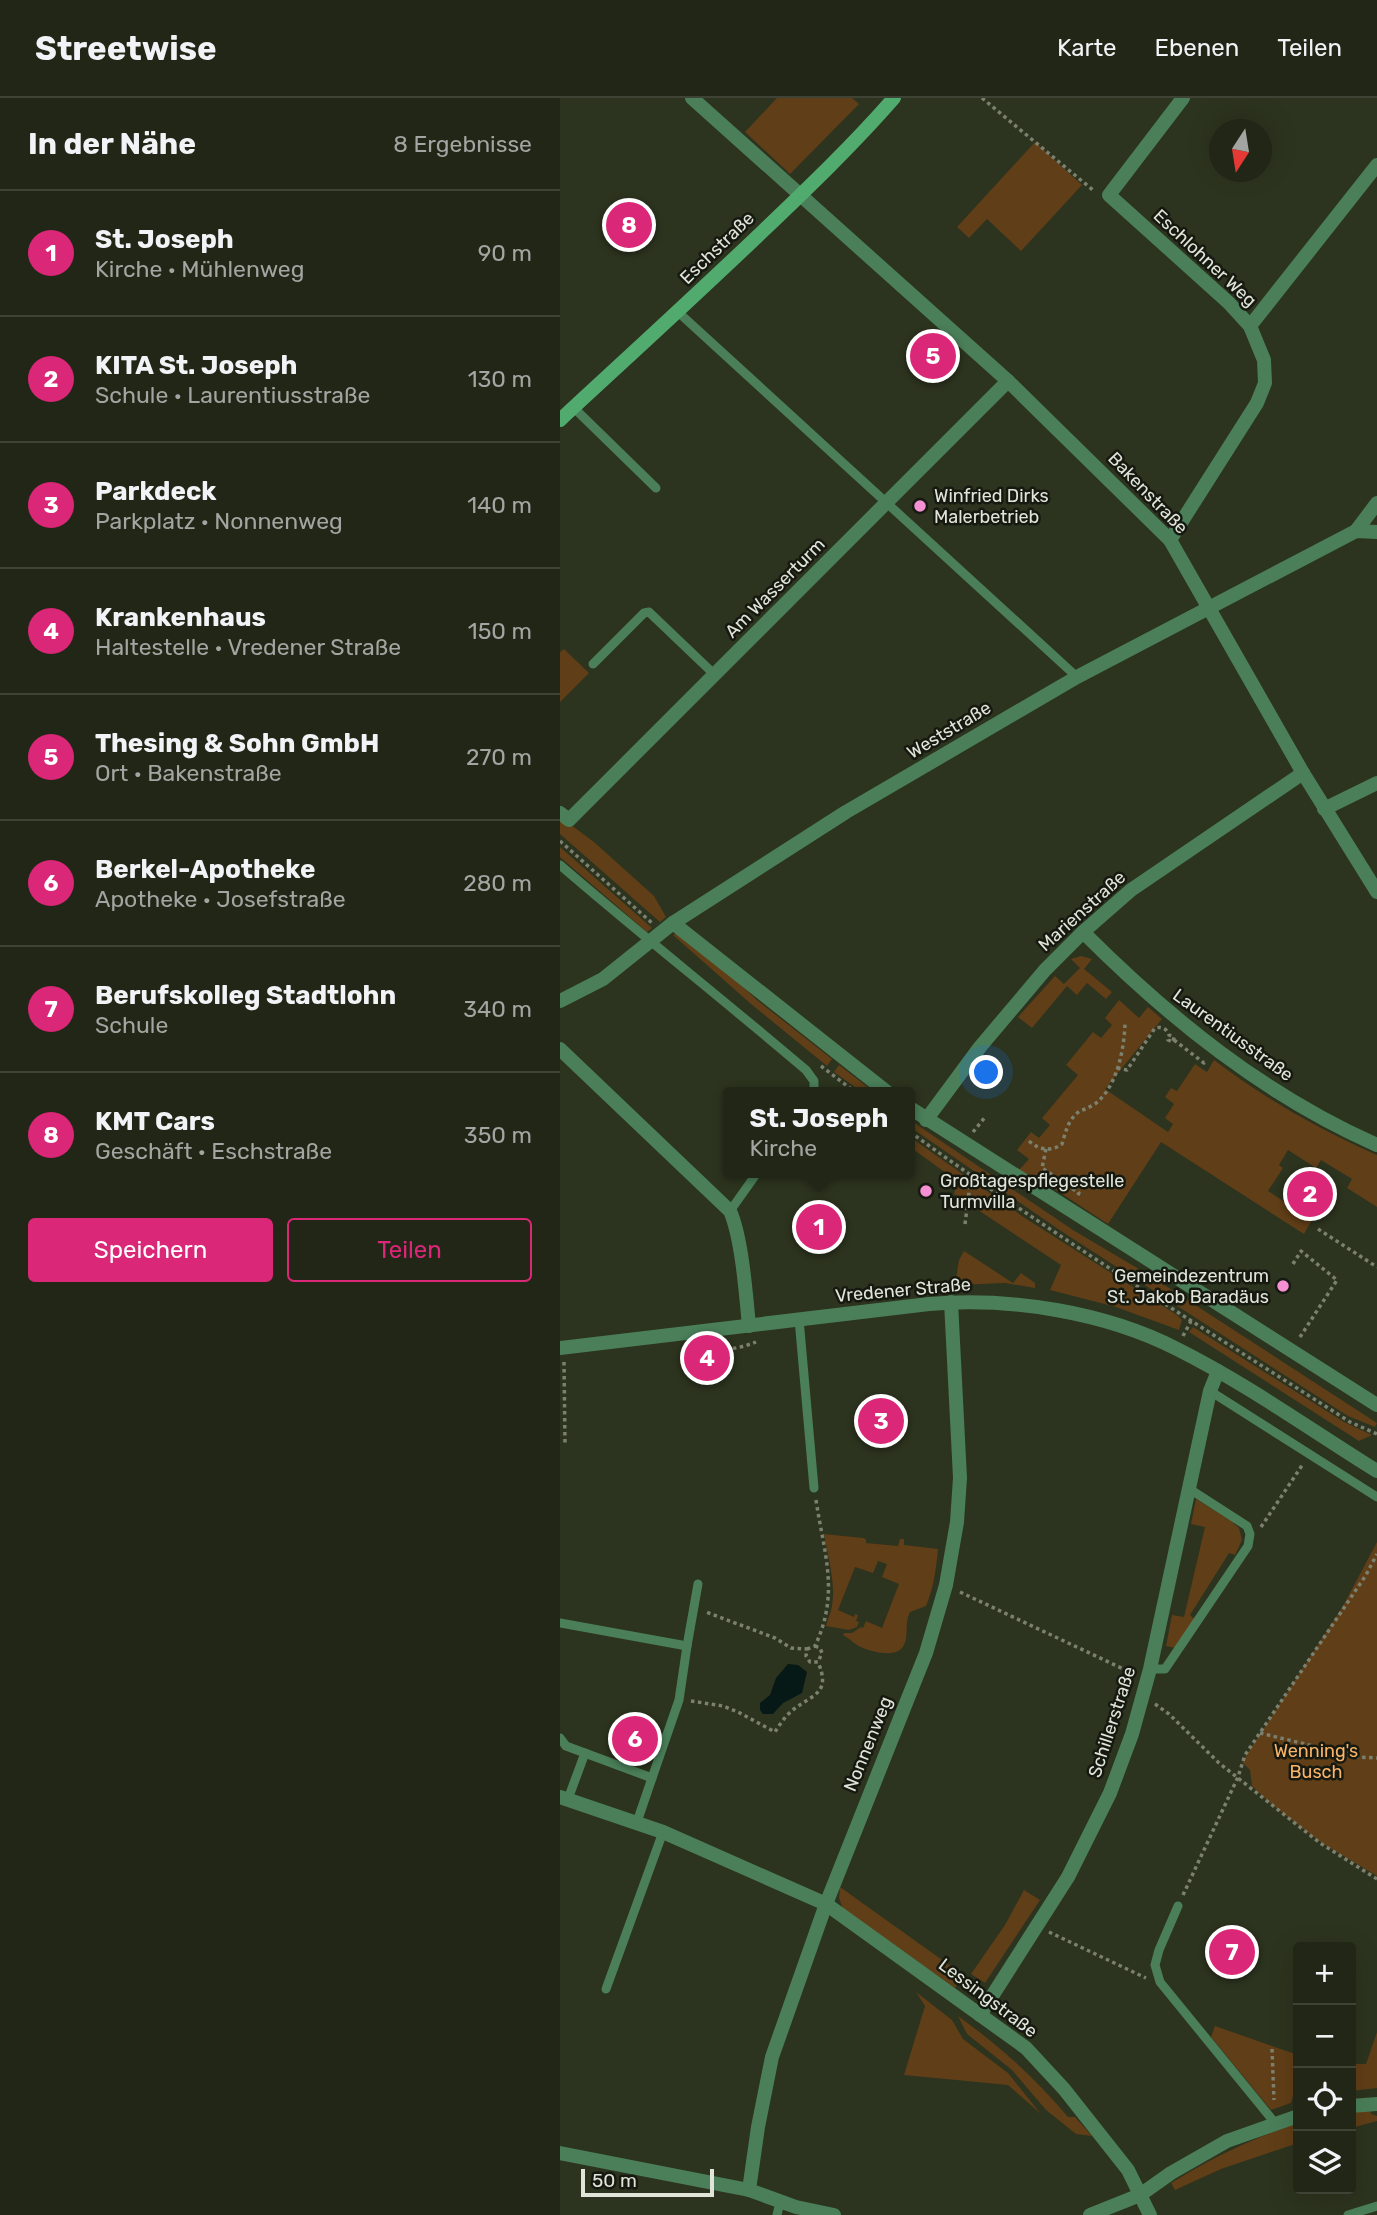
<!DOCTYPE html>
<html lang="de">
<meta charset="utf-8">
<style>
body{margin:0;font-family:Rubik,sans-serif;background:#292e1f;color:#f1f3f6}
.controls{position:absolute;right:21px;bottom:21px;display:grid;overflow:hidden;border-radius:7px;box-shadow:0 7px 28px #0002}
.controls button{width:63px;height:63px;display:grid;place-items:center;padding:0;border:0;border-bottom:2px solid #3e4335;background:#212616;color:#f1f3f6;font:35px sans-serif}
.compass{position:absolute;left:649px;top:21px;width:63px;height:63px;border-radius:50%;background:#212616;box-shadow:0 7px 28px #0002;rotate:192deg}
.scale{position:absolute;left:21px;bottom:18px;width:133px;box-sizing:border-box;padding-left:7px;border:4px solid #e1e5d9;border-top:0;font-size:19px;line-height:24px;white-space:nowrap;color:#e1e5d9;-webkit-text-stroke:5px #161910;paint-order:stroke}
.you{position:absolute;left:427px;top:975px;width:24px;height:24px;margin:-18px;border:5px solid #fff;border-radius:50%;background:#1a73e8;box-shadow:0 0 0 10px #1a73e833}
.badge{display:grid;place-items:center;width:46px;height:46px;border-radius:50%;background:#db2777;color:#fff;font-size:23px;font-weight:700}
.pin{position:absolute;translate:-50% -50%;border:4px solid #fff;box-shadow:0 2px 7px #0006}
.popup{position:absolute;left:163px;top:989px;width:192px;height:91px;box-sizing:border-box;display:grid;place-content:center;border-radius:7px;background:#212616;filter:drop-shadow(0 2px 5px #0005);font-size:23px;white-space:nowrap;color:#a2a5a1}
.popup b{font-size:26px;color:#f1f3f6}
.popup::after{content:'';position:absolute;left:50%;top:100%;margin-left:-14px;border:14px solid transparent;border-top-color:#212616}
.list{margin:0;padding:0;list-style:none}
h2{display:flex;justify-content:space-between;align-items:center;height:91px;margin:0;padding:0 28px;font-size:30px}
h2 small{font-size:23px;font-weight:400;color:#a2a5a1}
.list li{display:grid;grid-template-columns:46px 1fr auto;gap:21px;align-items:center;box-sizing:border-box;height:126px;padding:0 28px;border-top:2px solid #3e4335}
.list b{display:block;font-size:26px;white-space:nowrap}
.list p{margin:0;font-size:23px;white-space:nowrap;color:#a2a5a1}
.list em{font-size:23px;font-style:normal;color:#a2a5a1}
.actions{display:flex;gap:14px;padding:21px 28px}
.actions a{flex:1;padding:16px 0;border:2px solid #db2777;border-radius:7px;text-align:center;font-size:24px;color:#db2777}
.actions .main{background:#db2777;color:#fff}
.icon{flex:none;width:38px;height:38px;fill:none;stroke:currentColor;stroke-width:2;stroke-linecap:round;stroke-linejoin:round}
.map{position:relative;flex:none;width:817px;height:2117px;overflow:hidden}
header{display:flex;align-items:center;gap:42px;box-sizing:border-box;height:98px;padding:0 35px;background:#212616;border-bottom:2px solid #3e4335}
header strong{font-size:33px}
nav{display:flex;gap:38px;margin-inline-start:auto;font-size:24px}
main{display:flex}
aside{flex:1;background:#212616}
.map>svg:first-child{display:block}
</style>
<header>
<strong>Streetwise</strong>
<nav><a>Karte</a><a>Ebenen</a><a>Teilen</a></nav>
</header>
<main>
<aside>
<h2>In der Nähe<small>8 Ergebnisse</small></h2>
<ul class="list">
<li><span class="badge">1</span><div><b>St. Joseph</b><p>Kirche · Mühlenweg</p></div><em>90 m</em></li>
<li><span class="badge">2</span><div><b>KITA St. Joseph</b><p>Schule · Laurentiusstraße</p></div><em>130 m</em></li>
<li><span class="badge">3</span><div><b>Parkdeck</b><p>Parkplatz · Nonnenweg</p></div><em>140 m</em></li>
<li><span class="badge">4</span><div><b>Krankenhaus</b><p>Haltestelle · Vredener Straße</p></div><em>150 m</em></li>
<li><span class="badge">5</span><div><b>Thesing &amp; Sohn GmbH</b><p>Ort · Bakenstraße</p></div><em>270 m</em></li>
<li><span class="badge">6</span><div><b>Berkel-Apotheke</b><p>Apotheke · Josefstraße</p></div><em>280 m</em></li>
<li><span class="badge">7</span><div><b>Berufskolleg Stadtlohn</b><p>Schule</p></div><em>340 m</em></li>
<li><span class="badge">8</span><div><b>KMT Cars</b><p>Geschäft · Eschstraße</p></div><em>350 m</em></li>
</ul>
<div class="actions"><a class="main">Speichern</a><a>Teilen</a></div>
</aside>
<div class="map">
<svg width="817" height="2117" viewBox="0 0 817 2117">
<rect width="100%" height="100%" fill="#2c331e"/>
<g fill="#603e17">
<path d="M217 0H292L299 6 230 76 185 34Z"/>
<path d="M475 44 522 87 461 153 427 121 409 140 397 129Z"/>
<path d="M4 551 29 575 0 604V554Z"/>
<path d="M0 723 11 727 34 744 94 798 106 819 100 824 0 736Z"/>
<path d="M0 749 92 830 87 834 0 759Z"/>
<path d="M121 832 197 902 272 961 267 968 191 906 113 837Z"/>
<path d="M521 858 532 861 524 871 552 894 546 901 527 885 517 897 507 888 472 930 458 919 495 878 504 886 520 870 511 861Z"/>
<path d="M559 902 579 920 588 909 602 921 545 991 608 1034 613 1026 605 1020 614 1006 605 999 611 990 617 993 635 966 647 974 654 962C705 1001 759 1031 817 1057V1109L787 1090 792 1081 761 1062 756 1070 728 1052 719 1067 723 1070 708 1093 752 1122 744 1136 601 1044 548 1126 473 1077 471 1079 459 1072 469 1061 457 1052 471 1034 479 1040 490 1027 482 1020 518 977 506 967 533 934 541 940 552 927 545 920Z"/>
<path d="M279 967 314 994H302L274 974Z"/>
<path d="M350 1022 513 1132 589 1177 817 1325 815 1329 788 1318 504 1135 350 1029Z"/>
<path d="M350 1039 465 1120 617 1217 622 1222 619 1232 556 1209 490 1192 501 1167 394 1096 397 1083 350 1049Z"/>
<path d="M404 1153 453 1185 461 1175 475 1185V1190L445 1185 395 1187 399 1162Z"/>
<path d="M633 1229 784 1324 812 1337 799 1343 629 1234Z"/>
<path d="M636 1401 671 1423 679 1430 682 1442 675 1457 669 1455 630 1517 634 1521 615 1550 606 1548 612 1517 624 1519 645 1429 631 1426Z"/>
<path d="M264 1436 303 1440 306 1441V1445L338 1448 340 1441H344V1447L378 1451C376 1471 374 1489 366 1508L350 1514C344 1526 349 1538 344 1547 337 1562 307 1553 297 1547 292 1544 289 1540 283 1537L284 1535H292L301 1529 303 1530 306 1523 322 1530 339 1486 322 1479 327 1466 318 1463 313 1475 295 1469 278 1512 294 1519 295 1516 298 1517 296 1523 299 1524 297 1529 289 1532 266 1528C267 1522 271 1515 272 1508 276 1486 268 1459 264 1436Z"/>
<path d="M817 1444V1778L762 1745 711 1706 692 1688 690 1672 682 1664 783 1508Z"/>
<path d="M280 1789 420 1889 411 1892 398 1886 395 1890 283 1811 279 1800Z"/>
<path d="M464 1792 480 1802 425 1885 411 1876 445 1827Z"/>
<path d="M356 1894 392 1922 403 1941 448 1975 481 2016 448 1987 344 1977 365 1908Z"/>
<path d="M398 1918C440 1948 475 1980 508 2019H515L532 2038 516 2036 486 2012 452 1972 407 1936Z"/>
<path d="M655 1928 738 1957V1982L731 2005 711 2012 651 1939Z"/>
<path d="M817 1934V1990L791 1993V1966H806Z"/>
<path d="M810 2011 811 2016 817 2018V2023L791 2030V2014Z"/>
<path d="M738 2025V2045L661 2071 615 2092 611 2085C653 2059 691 2041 738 2025Z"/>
</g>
<path fill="#071916" d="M228 1566 238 1567 247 1574 242 1595 223 1605 213 1616H203L200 1612V1605L210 1597 216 1580Z"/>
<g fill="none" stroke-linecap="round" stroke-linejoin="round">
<g stroke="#7b806f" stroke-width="3.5" stroke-dasharray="3.5 3.5" stroke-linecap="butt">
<path d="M422 0 534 93"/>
<path d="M0 743 92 825"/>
<path d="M614 942 644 965 647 962"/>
<path d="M261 968 295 994"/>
<path d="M557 970 567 972 595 930C602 928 607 931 609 937L614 939 613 944 608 942 609 937"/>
<path d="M350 1034C492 1137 642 1229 790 1324L817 1336"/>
<path d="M413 1034 426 1018"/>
<path d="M469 1043C479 1052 491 1054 502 1046 506 1033 508 1021 520 1013 525 1011 530 1009 535 1006 557 989 564 952 565 926"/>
<path d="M486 1051 482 1070 519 1095 516 1100"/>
<path d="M405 1126 411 1079"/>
<path d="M758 1131 817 1169"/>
<path d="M733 1166 741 1153 777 1182 740 1239"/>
<path d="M623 1238 631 1223"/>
<path d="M124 1252C148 1254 174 1253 196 1244"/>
<path d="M4 1264 5 1345"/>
<path d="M701 1429 743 1366"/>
<path d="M400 1494 574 1576"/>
<path d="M255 1548 260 1550 262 1555 258 1564"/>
<path d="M247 1551 255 1548C280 1495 264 1456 256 1402"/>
<path d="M131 1603 163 1608 178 1614 215 1634C220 1626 226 1617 234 1611 254 1596 271 1595 258 1564H250L246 1558 247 1551 231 1550 215 1540 146 1514"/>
<path d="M595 1606 609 1616 659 1665 760 1745 817 1781"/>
<path d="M700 1635 798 1659 817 1660"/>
<path d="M623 1797 678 1679 685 1657 806 1477 817 1456"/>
<path d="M489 1834 586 1880"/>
<path d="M712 1951 714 2002"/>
</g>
<g stroke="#4a7f59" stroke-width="9">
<path d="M118 214 517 579"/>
<path d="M13 309 96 390"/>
<path d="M33 566 84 515 89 514 155 577"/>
<path d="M0 767C81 837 165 903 246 972L254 983V994"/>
<path d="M170 1113 197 1075"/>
<path d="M239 1221 254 1390"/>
<path d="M650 1293 817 1399"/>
<path d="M0 1525 127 1548 119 1602 92 1680"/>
<path d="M127 1548 138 1486"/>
<path d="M590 1571H605L688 1448 690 1436 687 1428 628 1390"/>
<path d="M0 1640 6 1648 92 1680 77 1724"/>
<path d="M8 1701 25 1655"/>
<path d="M618 1808 599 1852 595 1867 600 1884 715 2025"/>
<path d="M46 1891 103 1734"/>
<path d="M217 2117 220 2104"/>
<path d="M788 2117 817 2108"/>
</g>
<g stroke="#4a7f59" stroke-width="14">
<path d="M132 0 448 283 610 442 743 675 817 794"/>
<path d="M690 228 817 67"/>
<path d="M796 433 817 405"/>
<path d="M610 442 697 305 705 285 704 262 690 228 669 205 549 97 623 0"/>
<path d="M764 711 817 685"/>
<path d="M0 715 9 722 448 283"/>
<path d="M113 825 327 994"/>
<path d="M523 834C609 920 704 997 817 1047"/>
<path d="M0 903 43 881 113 825 286 714 517 579 796 433 817 434"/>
<path d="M0 951 170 1113C182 1140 186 1197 189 1228"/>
<path d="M350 1010 817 1307"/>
<path d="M366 1022 420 949 485 872 523 834 571 792 743 675"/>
<path d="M0 1250 369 1206C450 1199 545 1214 617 1251 687 1286 751 1332 817 1373"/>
<path d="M0 1699 103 1734 266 1806 466 1950 504 1991 568 2072 590 2117"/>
<path d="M420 1917 508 1779 550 1695 572 1636 590 1571 650 1293 658 1273"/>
<path d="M791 2008 817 2006"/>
<path d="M0 2055 189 2092 236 2109 274 2117"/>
<path d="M189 2092 198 2029 212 1959 266 1806 366 1555 386 1487 397 1424 400 1380 391 1204"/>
<path d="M530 2117 580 2097 611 2075 667 2043 738 2018"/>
</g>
<path stroke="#52ab6e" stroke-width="14" d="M0 322C68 259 136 197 203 133 248 90 293 47 334 0"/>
</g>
<g fill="#f591d2" stroke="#161910" stroke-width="2.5">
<circle cx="360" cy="408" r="7"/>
<circle cx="366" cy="1093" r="7"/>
<circle cx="723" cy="1188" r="7"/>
</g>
<g text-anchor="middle" stroke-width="5" stroke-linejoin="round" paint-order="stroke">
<g font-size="18" fill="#e1e5d9" stroke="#161910">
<text transform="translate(157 150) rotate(-44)" y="6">Eschstraße</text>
<text transform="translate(645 160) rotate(43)" y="6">Eschlohner Weg</text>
<text transform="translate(588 395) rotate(46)" y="6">Bakenstraße</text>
<text transform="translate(215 490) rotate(-45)" y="6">Am Wasserturm</text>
<text transform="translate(389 632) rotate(-31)" y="6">Weststraße</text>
<text transform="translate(522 813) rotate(-42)" y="6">Marienstraße</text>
<text transform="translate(673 937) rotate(36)" y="6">Laurentiusstraße</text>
<text transform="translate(343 1192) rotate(-5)" y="6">Vredener Straße</text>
<text transform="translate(552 1624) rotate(-72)" y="6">Schillerstraße</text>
<text transform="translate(308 1646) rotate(-68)" y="6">Nonnenweg</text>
<text transform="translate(428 1900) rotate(37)" y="6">Lessingstraße</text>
</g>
<g font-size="18" fill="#e1e5d9" stroke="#161910" text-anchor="start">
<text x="374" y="404">Winfried Dirks<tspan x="374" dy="21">Malerbetrieb</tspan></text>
<text x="380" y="1089">Großtagespflegestelle<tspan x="380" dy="21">Turmvilla</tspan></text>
<text x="709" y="1184" text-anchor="end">Gemeindezentrum<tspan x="709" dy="21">St. Jakob Baradäus</tspan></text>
</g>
<g font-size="18" fill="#fab468" stroke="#161910">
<text x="756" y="1659">Wenning's<tspan x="756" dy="21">Busch</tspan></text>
</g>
</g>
</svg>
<div class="controls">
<button>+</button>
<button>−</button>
<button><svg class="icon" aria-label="locate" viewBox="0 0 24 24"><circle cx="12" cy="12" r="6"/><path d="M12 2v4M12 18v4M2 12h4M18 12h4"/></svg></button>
<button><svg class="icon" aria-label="layers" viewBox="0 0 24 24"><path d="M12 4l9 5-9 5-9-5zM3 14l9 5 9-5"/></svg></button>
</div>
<svg class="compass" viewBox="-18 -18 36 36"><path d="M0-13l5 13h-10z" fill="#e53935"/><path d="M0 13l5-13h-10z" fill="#a2a5a1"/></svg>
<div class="scale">50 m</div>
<div class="you"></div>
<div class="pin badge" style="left:259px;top:1129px">1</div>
<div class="popup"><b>St. Joseph</b>Kirche</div>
<div class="pin badge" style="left:750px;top:1096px">2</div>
<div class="pin badge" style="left:321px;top:1323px">3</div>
<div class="pin badge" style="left:147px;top:1260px">4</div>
<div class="pin badge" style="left:373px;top:258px">5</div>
<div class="pin badge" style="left:75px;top:1641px">6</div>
<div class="pin badge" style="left:672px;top:1854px">7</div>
<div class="pin badge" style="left:69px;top:127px">8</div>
</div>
</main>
